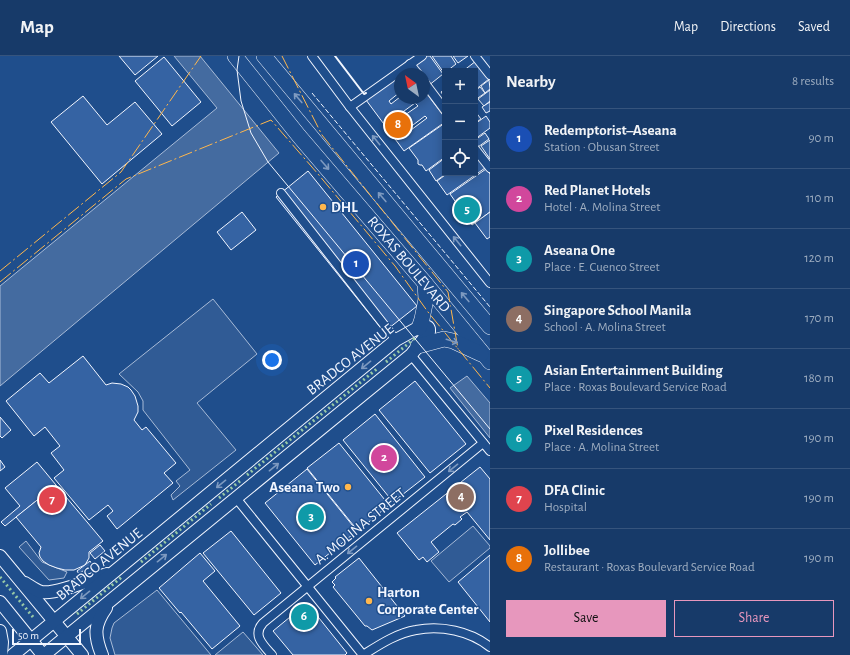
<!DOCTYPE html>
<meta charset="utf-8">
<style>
body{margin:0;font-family:"Alegreya Sans",sans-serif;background:#20416f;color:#f1f3f6}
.controls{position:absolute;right:12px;top:12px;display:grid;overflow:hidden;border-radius:0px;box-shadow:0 2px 10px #0003}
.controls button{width:36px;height:36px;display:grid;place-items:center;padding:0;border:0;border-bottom:1px solid #36547d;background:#173a69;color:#f1f3f6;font:20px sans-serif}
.compass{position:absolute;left:394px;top:12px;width:36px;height:36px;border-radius:50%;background:#173a69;box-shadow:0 2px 10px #0003;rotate:327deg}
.scale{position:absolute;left:12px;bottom:10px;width:69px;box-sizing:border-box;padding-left:4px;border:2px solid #f2f6ff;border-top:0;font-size:11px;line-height:14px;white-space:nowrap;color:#f2f6ff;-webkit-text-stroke:3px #1f4e8c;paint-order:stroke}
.you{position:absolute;left:272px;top:304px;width:14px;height:14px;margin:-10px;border:3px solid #fff;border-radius:50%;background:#1a73e8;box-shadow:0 0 0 6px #1a73e833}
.badge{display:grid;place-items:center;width:26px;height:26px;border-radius:50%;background:#e797bd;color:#fff;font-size:13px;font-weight:700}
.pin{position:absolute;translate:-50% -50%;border:2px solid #fff;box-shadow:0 1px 4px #0006}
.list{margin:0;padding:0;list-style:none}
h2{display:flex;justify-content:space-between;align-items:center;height:52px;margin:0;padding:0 16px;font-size:17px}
h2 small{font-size:13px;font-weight:400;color:#9eadc0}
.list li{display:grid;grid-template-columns:26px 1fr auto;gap:12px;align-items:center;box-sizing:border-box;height:60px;padding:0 16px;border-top:1px solid #36547d}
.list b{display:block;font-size:15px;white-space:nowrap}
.list p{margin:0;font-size:13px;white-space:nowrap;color:#9eadc0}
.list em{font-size:13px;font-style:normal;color:#9eadc0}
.actions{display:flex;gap:8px;padding:12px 16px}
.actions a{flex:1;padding:9px 0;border:1px solid #e797bd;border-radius:0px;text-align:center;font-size:14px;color:#e797bd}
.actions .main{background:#e797bd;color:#111}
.icon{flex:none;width:22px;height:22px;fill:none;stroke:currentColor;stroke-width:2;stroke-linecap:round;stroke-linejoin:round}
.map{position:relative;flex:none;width:490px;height:599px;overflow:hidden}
header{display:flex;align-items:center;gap:24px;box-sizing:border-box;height:56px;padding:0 20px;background:#173a69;border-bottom:1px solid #36547d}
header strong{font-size:19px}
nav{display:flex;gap:22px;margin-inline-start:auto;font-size:14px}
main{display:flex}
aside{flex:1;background:#173a69}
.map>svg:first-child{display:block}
</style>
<header>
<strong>Map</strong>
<nav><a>Map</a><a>Directions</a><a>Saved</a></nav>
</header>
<main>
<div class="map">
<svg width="490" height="599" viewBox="0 0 490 599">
<rect width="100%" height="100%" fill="#1f4e8c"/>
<g fill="#305b95" stroke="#a8bbd7">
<path d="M213 243 257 298 197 347 236 394 173 444 171 439 180 430 176 425 190 414 143 354V345L138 336 119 318Z"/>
<path d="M473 470 490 490V492L449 526 431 505Z"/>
<path d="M26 485 42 506 67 516 64 522 49 524 19 491Z"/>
<path d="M157 534 211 599H115L110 582 112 572 114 567Z"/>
<path d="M243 576 263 599H215Z"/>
</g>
<g fill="#446ba0" stroke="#a8bbd7">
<path d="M174 0H200L279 97 0 330V230L217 52Z"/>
<path d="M467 320 490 347V382L450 332Z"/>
</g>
<g fill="#3563a3" stroke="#f2f6ff" fill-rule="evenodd">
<path d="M119 0H158L135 19Z"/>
<path d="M427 0H430L443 18 428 30 424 25V18H419L413 10Z"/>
<path d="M432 0H451L456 8 447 15H445L444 17Z"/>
<path d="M453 0H468L458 7Z"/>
<path d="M164 1 201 46 172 70 135 25Z"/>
<path d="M476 5 489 23 475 34V15H463Z"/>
<path d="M409 14 412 18H403Z"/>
<path d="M400 20V36L389 45 391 48 400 41 424 42V34L445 62V66L404 95 366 44ZM415 47 418 50 402 61 400 58ZM425 60 427 62 411 74 409 72Z"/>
<path d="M489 24 490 33 485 37 481 30Z"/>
<path d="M480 31 485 37 475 44V35Z"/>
<path d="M445 33V42L441 36Z"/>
<path d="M490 34V45L484 50 478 43Z"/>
<path d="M83 40 107 69 135 46 162 78 102 128 51 66Z"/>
<path d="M490 46V55L486 57 482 51Z"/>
<path d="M475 55 481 63 475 67Z"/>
<path d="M486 60 490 66V72L475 83V68Z"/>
<path d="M445 67V101L426 115 422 109H420L418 108V104L409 92Z"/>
<path d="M485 77 489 83 478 91 475 86V84Z"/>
<path d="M490 84V103L481 90Z"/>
<path d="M475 99 485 112 447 139 437 125 448 117H475Z"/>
<path d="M445 102V117H447L436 125 429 114Z"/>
<path d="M486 113 490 118V156L472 169 450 138Z"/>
<path d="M308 115 417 250 384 276 276 141Z"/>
<path d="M242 156 256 174 231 194 217 176Z"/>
<path d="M490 156V181L487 183 475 167Z"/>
<path d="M83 300 106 329 112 327 121 328 128 331 131 334 135 340 138 350V356L134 364 142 374 146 371 176 407 164 417 173 427 117 473 107 460 113 455 108 449 89 464 54 422 64 414 51 397 60 390 45 371 34 380 6 345 40 317 49 327Z"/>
<path d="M415 325 466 388 430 417 379 354Z"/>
<path d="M375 358 425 421 393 446 343 384Z"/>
<path d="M0 361 11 374 2 382 0 380Z"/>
<path d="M339 387 389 449 358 475 307 412Z"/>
<path d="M0 404 5 411 0 415Z"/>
<path d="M37 406 56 429 5 470 1 466 20 450 5 432Z"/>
<path d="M480 411 490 423V484L467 456 460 461 462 463 455 469 453 468 431 486 439 496 427 506 423 501 419 504 397 477Z"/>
<path d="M307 413 357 475 315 509 265 447Z"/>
<path d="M56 429 103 485 89 496V502L85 509 74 514H65L57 512 49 509 43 505 40 501 39 497 41 491 16 461Z"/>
<path d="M231 475 281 537 254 559 203 497Z"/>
<path d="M100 489 105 495 95 503 90 497Z"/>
<path d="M200 497 215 515 203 525 240 570 212 593 181 556 180 557 159 532Z"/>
<path d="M490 499V566L458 526Z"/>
<path d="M359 502 405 560 372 574 367 570H365L333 531 335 529 332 526 336 522 335 521Z"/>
<path d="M90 505 92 508 79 518 77 515Z"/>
<path d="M307 547 347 597 345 599H293L273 575Z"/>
</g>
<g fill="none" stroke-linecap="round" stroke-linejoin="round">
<defs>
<g id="street">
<path d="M312 0 350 51 490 227"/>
<path d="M475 0 490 19"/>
<path d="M410 8 418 18"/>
<path d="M424 26 445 54"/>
<path d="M350 51 422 0"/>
<path d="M475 93 490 112"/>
<path d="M281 137 396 284"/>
<path d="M411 299 490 395"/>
<path d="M236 442 363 599C379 589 397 577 416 574 441 569 470 575 490 591"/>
<path d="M272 599C263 589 252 579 263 567L483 387"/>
</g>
<g id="secondary">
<path d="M0 500 82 599"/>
<path d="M25 527C30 530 35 534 41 536 56 539 92 523 107 518"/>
<path d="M0 546 43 599"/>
<path d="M0 575 2 586 1 599"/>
<path d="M13 599 396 284 423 269 428 271 429 273V276L411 299 44 599"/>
<path d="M102 599C94 579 94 569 106 552"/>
</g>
<g id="highway">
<path d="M235 0 299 80 425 227 490 306"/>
<path d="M264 0 490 271"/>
<path d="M419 272 422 263 426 243 425 227"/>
<path d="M418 290 444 283 453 285 481 298"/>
</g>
</defs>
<use href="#street" stroke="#f2f6ff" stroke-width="10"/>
<use href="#secondary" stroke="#f2f6ff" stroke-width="14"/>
<use href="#highway" stroke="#f2f6ff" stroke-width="16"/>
<use href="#street" stroke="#1f4e8c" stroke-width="8"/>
<use href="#secondary" stroke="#1f4e8c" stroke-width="12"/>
<use href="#highway" stroke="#1f4e8c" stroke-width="15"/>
<path stroke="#f2f6ff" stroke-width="1" d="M239 0 237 14 241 45 251 77 268 106 490 373"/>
<g stroke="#97c8a6" stroke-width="3" stroke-dasharray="2 3" stroke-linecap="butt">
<path d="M386 306 415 282"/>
<path d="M247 419 378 312"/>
<path d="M219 442 240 425"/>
<path d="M141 506 211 448"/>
<path d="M0 521 33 561"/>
<path d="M77 558 123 520"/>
</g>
<path stroke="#f2f6ff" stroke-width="1" stroke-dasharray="5 2" stroke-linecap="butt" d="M312 37 490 251"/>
<path stroke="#f2f6ff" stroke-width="2" d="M335 0 364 38 366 37"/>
<g stroke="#ffb74d" stroke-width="1" stroke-dasharray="14 3 2 3" stroke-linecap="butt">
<path d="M282 0 322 79 448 236 458 293"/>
<path d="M0 215 121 116 201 0"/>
<path d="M0 226 126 123 271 64 318 118 395 210 428 256 490 332"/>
</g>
</g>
<defs><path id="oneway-shaft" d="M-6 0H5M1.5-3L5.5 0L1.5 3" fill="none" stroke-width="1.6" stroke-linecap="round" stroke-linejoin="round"/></defs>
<g stroke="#7e9ac0">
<use href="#oneway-shaft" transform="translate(298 42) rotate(-130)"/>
<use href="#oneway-shaft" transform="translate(376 84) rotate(-129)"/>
<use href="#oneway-shaft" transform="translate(325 109) rotate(49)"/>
<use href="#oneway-shaft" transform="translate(382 141) rotate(-130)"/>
<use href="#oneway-shaft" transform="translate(457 185) rotate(-129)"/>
<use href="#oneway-shaft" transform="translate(465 241) rotate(-130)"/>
<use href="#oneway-shaft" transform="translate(452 285) rotate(17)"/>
<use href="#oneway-shaft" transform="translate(366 309) rotate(141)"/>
<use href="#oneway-shaft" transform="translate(274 411) rotate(-39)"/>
<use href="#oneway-shaft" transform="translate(453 412) rotate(141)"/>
<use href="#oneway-shaft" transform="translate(221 428) rotate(141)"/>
<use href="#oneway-shaft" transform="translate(352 494) rotate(141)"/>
<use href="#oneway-shaft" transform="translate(162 502) rotate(-39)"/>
<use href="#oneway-shaft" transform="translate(85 539) rotate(141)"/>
</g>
<g fill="#ffb74d" stroke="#1f4e8c" stroke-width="1.5">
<circle cx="323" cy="151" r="4"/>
<circle cx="348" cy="431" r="4"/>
<circle cx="369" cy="545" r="4"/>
</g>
<g text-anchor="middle" stroke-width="3" stroke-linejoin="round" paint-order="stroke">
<g font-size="15" font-weight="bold" fill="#f2f6ff" stroke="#1f4e8c" text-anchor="start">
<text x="331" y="156">DHL</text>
<text x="340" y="436" text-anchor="end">Aseana Two</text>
<text x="377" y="541">Harton<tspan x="377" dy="17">Corporate Center</tspan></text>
</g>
<g font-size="15" fill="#f2f6ff" stroke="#1f4e8c">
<text transform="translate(409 208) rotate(50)" y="5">ROXAS BOULEVARD</text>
<text transform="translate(350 303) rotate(-38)" y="5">BRADCO AVENUE</text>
<text transform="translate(360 470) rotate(-39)" y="5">A. MOLINA STREET</text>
<text transform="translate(99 508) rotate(-39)" y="5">BRADCO AVENUE</text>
</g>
</g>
</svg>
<div class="controls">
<button>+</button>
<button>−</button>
<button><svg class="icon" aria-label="locate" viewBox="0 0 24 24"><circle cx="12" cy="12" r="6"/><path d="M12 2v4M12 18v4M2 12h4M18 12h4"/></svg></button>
</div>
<svg class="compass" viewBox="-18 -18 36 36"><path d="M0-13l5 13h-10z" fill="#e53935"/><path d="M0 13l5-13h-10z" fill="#9eadc0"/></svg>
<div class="scale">50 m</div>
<div class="you"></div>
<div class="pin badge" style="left:356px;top:208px;background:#1a4fb4">1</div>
<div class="pin badge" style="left:384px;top:402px;background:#d1479c">2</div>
<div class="pin badge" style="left:311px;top:461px;background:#0f9aa8">3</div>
<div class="pin badge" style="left:461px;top:441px;background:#8d6e63">4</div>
<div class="pin badge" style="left:467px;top:154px;background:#0f9aa8">5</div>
<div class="pin badge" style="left:304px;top:561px;background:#0f9aa8">6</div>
<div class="pin badge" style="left:52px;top:444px;background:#e0444e">7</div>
<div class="pin badge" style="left:398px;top:69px;background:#e8710a">8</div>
</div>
<aside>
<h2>Nearby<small>8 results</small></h2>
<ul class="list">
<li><span class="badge" style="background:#1a4fb4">1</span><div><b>Redemptorist–Aseana</b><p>Station · Obusan Street</p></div><em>90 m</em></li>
<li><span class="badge" style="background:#d1479c">2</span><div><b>Red Planet Hotels</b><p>Hotel · A. Molina Street</p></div><em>110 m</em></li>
<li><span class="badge" style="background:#0f9aa8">3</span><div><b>Aseana One</b><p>Place · E. Cuenco Street</p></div><em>120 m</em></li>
<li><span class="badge" style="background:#8d6e63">4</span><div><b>Singapore School Manila</b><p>School · A. Molina Street</p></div><em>170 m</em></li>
<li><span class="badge" style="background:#0f9aa8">5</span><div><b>Asian Entertainment Building</b><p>Place · Roxas Boulevard Service Road</p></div><em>180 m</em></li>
<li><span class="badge" style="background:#0f9aa8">6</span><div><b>Pixel Residences</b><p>Place · A. Molina Street</p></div><em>190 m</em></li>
<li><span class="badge" style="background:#e0444e">7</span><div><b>DFA Clinic</b><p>Hospital</p></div><em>190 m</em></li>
<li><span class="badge" style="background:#e8710a">8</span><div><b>Jollibee</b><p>Restaurant · Roxas Boulevard Service Road</p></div><em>190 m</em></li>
</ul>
<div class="actions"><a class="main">Save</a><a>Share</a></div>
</aside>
</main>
